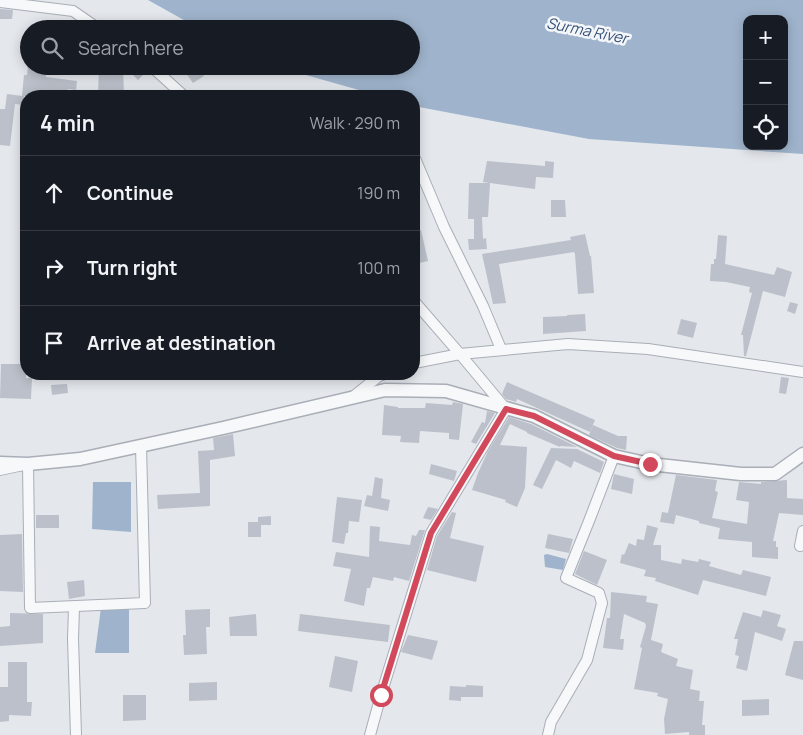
<!DOCTYPE html>
<meta charset="utf-8">
<style>
body{margin:0;font-family:Manrope,sans-serif;background:#242831;color:#f1f3f6}
.controls{position:absolute;right:15px;top:15px;display:grid;overflow:hidden;border-radius:10px;box-shadow:0 2px 12px #0003}
.controls button{width:45px;height:45px;display:grid;place-items:center;padding:0;border:0;border-bottom:1px solid #363941;background:#171b24;color:#f1f3f6;font:25px sans-serif}
.stop{position:absolute;width:15px;height:15px;margin:-11px;border:4px solid #d1495b;border-radius:50%;background:#fff}
.stop.end{background:#d1495b;border-color:#fff;box-shadow:0 1px 5px #0008}
.list{margin:0;padding:0;list-style:none}
h2{display:flex;justify-content:space-between;align-items:center;height:65px;margin:0;padding:0 20px;font-size:21px}
h2 small{font-size:16px;font-weight:400;color:#9ea1a6}
.list li{display:grid;grid-template-columns:32px 1fr auto;gap:15px;align-items:center;box-sizing:border-box;height:75px;padding:0 20px;border-top:1px solid #363941}
.list b{display:block;font-size:19px;white-space:nowrap}
.list em{font-size:16px;font-style:normal;color:#9ea1a6}
.icon{flex:none;width:28px;height:28px;fill:none;stroke:currentColor;stroke-width:2;stroke-linecap:round;stroke-linejoin:round}
.map{position:relative;flex:none;width:803px;height:735px;overflow:hidden}
.search{position:absolute;background:#171b24;box-shadow:0 2px 12px #0003;left:20px;top:20px;width:400px;height:55px;display:flex;align-items:center;gap:12px;box-sizing:border-box;padding:0 18px;border-radius:28px;color:#9ea1a6;font-size:19px}
.panel{position:absolute;background:#171b24;box-shadow:0 2px 12px #0003;left:20px;top:90px;width:400px;height:290px;border-radius:20px}
.map>svg:first-child{display:block}
</style>
<div class="map">
<svg width="803" height="735" viewBox="0 0 803 735">
<rect width="100%" height="100%" fill="#e4e7ec"/>
<g fill="#9fb4cc" fill-rule="evenodd">
<path d="M148 0H803V154L589 139 419 107 414 106V96H380L306 75 286 66H411V29H200ZM747 19H784V146H747Z"/>
<path d="M93 482H131V532L92 529Z"/>
<path d="M547 554 566 559 563 570 545 567 544 555Z"/>
<path d="M129 605V653H95L101 608Z"/>
</g>
<g fill="#bbc0ca">
<path d="M0 9 13 10 12 19H0Z"/>
<path d="M28 66H47L46 77 77 81 76 90 68 89 67 96H24L23 105 15 104 10 146 0 145V109H5L7 94 22 96 24 75H27Z"/>
<path d="M99 66H123L124 96H98Z"/>
<path d="M124 66H136L144 74 138 80Z"/>
<path d="M181 66H197L204 76 193 83Z"/>
<path d="M487 161 545 166V161L554 162 553 178 536 177 535 189 490 183 488 217H482L483 239 486 238 487 249 469 250 468 239H474V219H468L469 183H489L483 182Z"/>
<path d="M551 200H565L566 217H551Z"/>
<path d="M421 230 428 261 415 264 414 232Z"/>
<path d="M585 234 590 256H591L594 293 578 294 575 254 574 252 499 264 506 303 493 304 482 254 571 240 570 237Z"/>
<path d="M718 235 727 236 725 264 774 275 777 267 792 272 785 297 763 291 746 356H744L743 335H741L752 293 749 292 750 287 726 282 710 281 711 264H714V259H716Z"/>
<path d="M790 302 798 304 795 314 787 311Z"/>
<path d="M585 314 586 331 543 334V317L567 316V315Z"/>
<path d="M681 319 697 323 693 338 677 334Z"/>
<path d="M1 364H26V378H32L31 399 0 398Z"/>
<path d="M781 377 789 378 786 394 779 393Z"/>
<path d="M507 382 595 420 590 432 517 399 516 402 506 399 502 394Z"/>
<path d="M67 384 68 393 52 395 51 385Z"/>
<path d="M453 402 463 404 459 440 449 439V433L420 431 419 443 400 442 401 436 382 435 384 405 398 407V408H425L426 403 452 405Z"/>
<path d="M487 411 495 413 476 444 471 442 482 422 485 423Z"/>
<path d="M509 417 531 424 577 447 560 446V447L527 433V432L510 424 500 445 527 447 525 488 517 507 505 502 506 500 472 490 478 473 488 451Z"/>
<path d="M593 425 618 436H627L626 450 617 448 589 435Z"/>
<path d="M233 434 235 456 210 460V506L158 509 157 495 200 493 198 451 214 450 213 438Z"/>
<path d="M551 448 577 449 604 462 600 473 574 461 571 468 556 460 542 489 533 485Z"/>
<path d="M431 464 457 471 454 481 429 474Z"/>
<path d="M614 474 634 479 632 494 611 489Z"/>
<path d="M676 475 717 480 715 491 718 492 712 518 747 524 749 502 736 500 739 482 761 484V482L787 480V498L803 499V515L779 513 773 541H776V547H778V559L752 557V542L718 539 720 528 699 523V521L676 515 674 524 660 522 662 512 668 513Z"/>
<path d="M375 477 383 479 381 498 390 500 388 511 364 506 367 495 372 496Z"/>
<path d="M337 497 362 500 359 522 349 521 348 533H346L344 544 332 542Z"/>
<path d="M428 507 438 509 431 520 423 518Z"/>
<path d="M452 512 456 513 450 538 484 546 476 582 427 570 437 536Z"/>
<rect x="36" y="515" width="23" height="13"/>
<path d="M271 516V525H261V537H248V522H258V517Z"/>
<path d="M647 525 658 528 653 545H661V560L681 564 682 559 698 562 699 559 711 562 709 566 741 575 743 570 771 577 766 596 703 580 698 595 655 581 656 578 644 576 646 570 620 563 622 554 624 555 629 543 636 546 637 539 644 540Z"/>
<path d="M370 526 380 527 379 541 410 545 412 535 416 536 419 530H425L409 581 394 577 393 581 373 577 370 588H367L364 606 344 601 351 569 333 566 336 552 369 557Z"/>
<path d="M22 534 23 592 0 591V535Z"/>
<path d="M548 534 573 539 569 553 545 548Z"/>
<path d="M584 551 607 560 597 585 575 574Z"/>
<path d="M84 580 85 596 69 599 67 582Z"/>
<path d="M611 592 647 596 646 602 658 604 651 640 663 644 661 652 678 659 676 666 693 670 690 689 700 691 699 701H704L702 725H705V735H689V732L665 734 664 719 668 699 657 696 658 693 634 689 642 648 640 647 646 626 645 623 624 614 620 639H624L623 650 603 648 607 618H610Z"/>
<path d="M210 609V627H206L207 654 184 655 183 635H186L185 610Z"/>
<path d="M763 610 781 615 777 626 786 629 782 641 755 632 747 671 736 668 739 656 735 655 738 639H734L743 612 761 617Z"/>
<path d="M10 613 43 614V643L0 646V627L10 626Z"/>
<path d="M256 614 257 636H230L229 617Z"/>
<path d="M300 614 390 625 388 642 298 631Z"/>
<path d="M408 635 438 641 432 660 401 652Z"/>
<path d="M794 641H803V680L785 675Z"/>
<path d="M335 656 358 661 352 692 329 687Z"/>
<path d="M8 662H27V702H32L31 716 9 715V721L0 722V687H8Z"/>
<path d="M217 682V700L189 701V683Z"/>
<path d="M466 685 483 686V697H461V701L449 700 450 686 466 687Z"/>
<path d="M123 695H146V720L123 721Z"/>
<path d="M769 699V715L742 716V700Z"/>
</g>
<g fill="none" stroke-linecap="round" stroke-linejoin="round">
<defs>
<g id="minor">
<path d="M0 2 73 11 99 29"/>
<path d="M151 66 184 96"/>
<path d="M414 156 444 227 483 306 501 349"/>
<path d="M414 363 460 354 568 344 648 349 803 372"/>
<path d="M354 396 379 376 385 374"/>
<path d="M0 470 28 464 30 608 145 603 141 446"/>
<path d="M800 546 803 531"/>
<path d="M74 607 73 639 76 735"/>
<path d="M370 735 381 695 431 533 506 409 460 354 414 301"/>
<path d="M548 735 551 722 587 660 602 603 599 593 566 578 589 521 614 456"/>
</g>
<path id="tertiary" d="M0 463 28 464 80 459 223 428 385 390 446 391 534 416 614 456 650 464 741 474H775L803 454"/>
</defs>
<use href="#minor" stroke="#a9aeb7" stroke-width="12"/>
<use href="#tertiary" stroke="#a9aeb7" stroke-width="15"/>
<use href="#minor" stroke="#f7f8fa" stroke-width="10"/>
<use href="#tertiary" stroke="#f7f8fa" stroke-width="12"/>
</g>
<g fill="none" stroke-linecap="round" stroke-linejoin="round">
<path stroke="#d1495b" stroke-width="6" d="M381 695 431 533 506 409 534 416 614 456 650 464"/>
</g>
<g text-anchor="middle" stroke-width="5" stroke-linejoin="round" paint-order="stroke">
<g font-size="15" font-style="italic" fill="#34527a" stroke="#f4f6f9">
<text transform="translate(587 31) rotate(11)" y="5">Surma River</text>
</g>
</g>
</svg>
<div class="controls">
<button>+</button>
<button>−</button>
<button><svg class="icon" aria-label="locate" viewBox="0 0 24 24"><circle cx="12" cy="12" r="6"/><path d="M12 2v4M12 18v4M2 12h4M18 12h4"/></svg></button>
</div>
<div class="stop" style="left:381px;top:695px"></div>
<div class="stop end" style="left:650px;top:464px"></div>
<div class="search"><svg class="icon" aria-label="search" viewBox="0 0 24 24"><circle cx="10" cy="10" r="6"/><path d="M15 15l6 6"/></svg>Search here</div>
<section class="panel">
<h2>4 min<small>Walk · 290 m</small></h2>
<ul class="list">
<li><svg class="icon" aria-label="ahead" viewBox="0 0 24 24"><path d="M12 20V5M6 11l6-6 6 6"/></svg><div><b>Continue</b></div><em>190 m</em></li>
<li><svg class="icon" aria-label="right" viewBox="0 0 24 24"><path d="M7 20v-9h11M14 6l5 5-5 5"/></svg><div><b>Turn right</b></div><em>100 m</em></li>
<li><svg class="icon" aria-label="arrive" viewBox="0 0 24 24"><path d="M6 21V4h12l-3 4 3 4H6"/></svg><div><b>Arrive at destination</b></div></li>
</ul>
</section>
</div>
